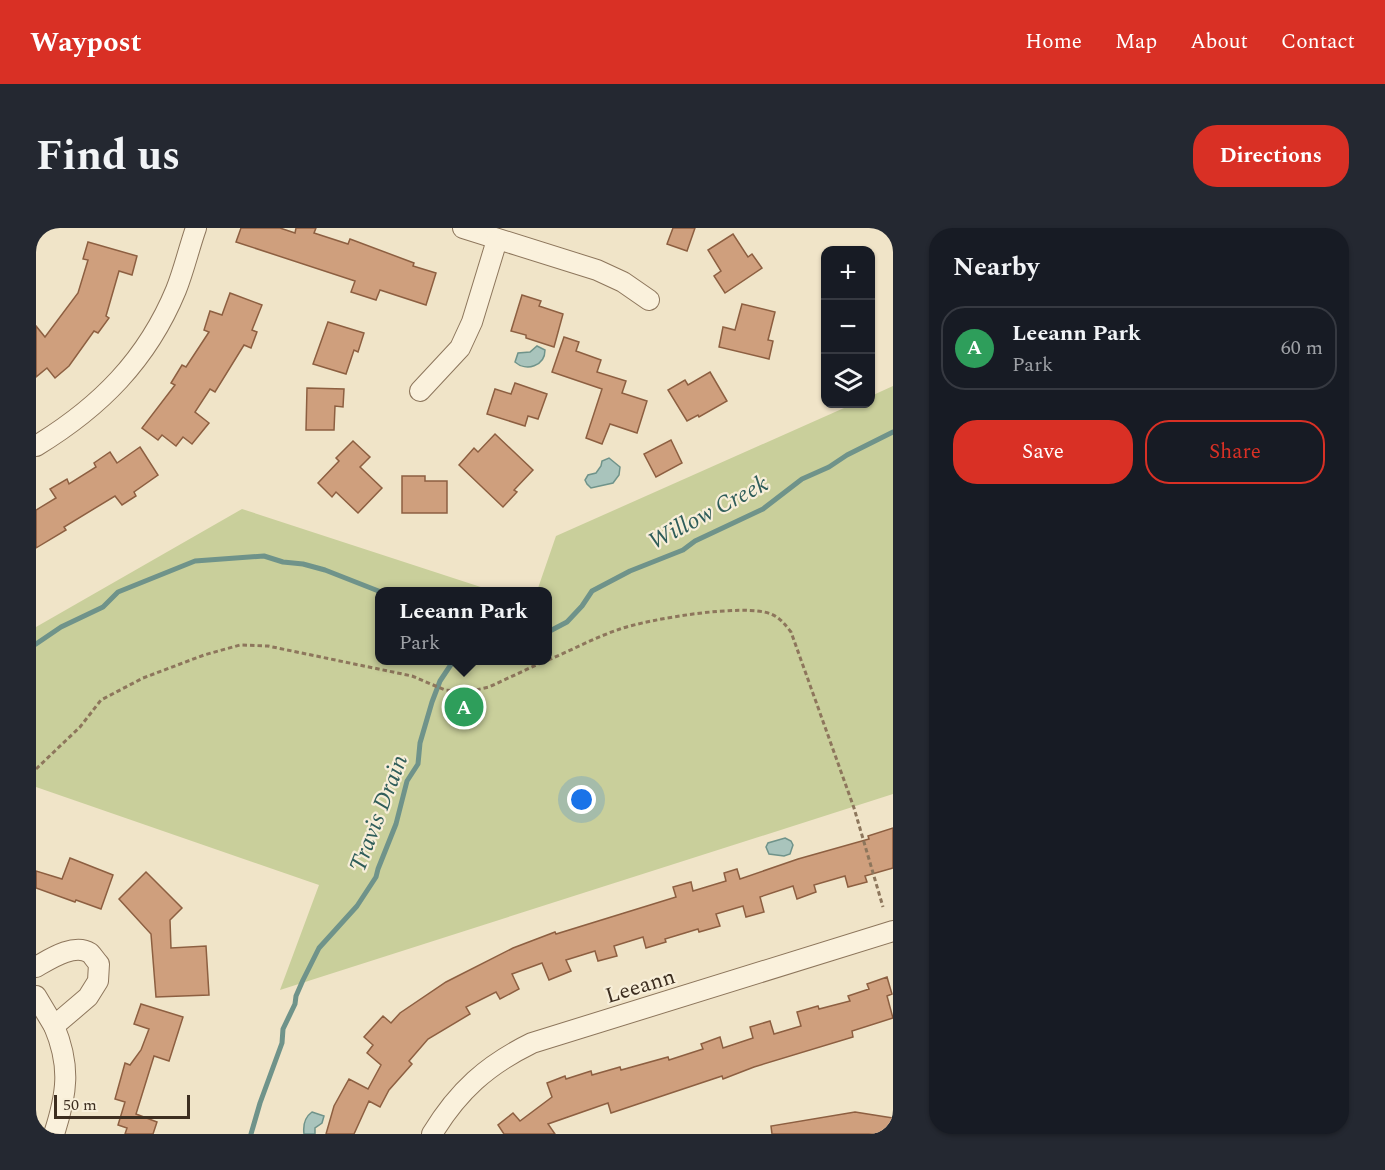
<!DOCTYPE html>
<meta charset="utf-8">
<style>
body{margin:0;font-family:Spectral,serif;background:#242831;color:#f1f3f6}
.controls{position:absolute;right:18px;top:18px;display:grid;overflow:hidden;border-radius:12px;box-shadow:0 2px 4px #0004}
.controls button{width:54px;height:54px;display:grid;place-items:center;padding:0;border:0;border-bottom:2px solid #363941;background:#171b24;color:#f1f3f6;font:30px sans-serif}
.scale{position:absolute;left:18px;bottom:15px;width:136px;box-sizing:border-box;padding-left:6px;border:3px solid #3d2e20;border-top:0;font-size:16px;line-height:21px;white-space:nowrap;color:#3d2e20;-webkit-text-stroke:4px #f7eed8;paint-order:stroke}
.you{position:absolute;left:546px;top:572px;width:21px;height:21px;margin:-15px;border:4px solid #fff;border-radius:50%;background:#1a73e8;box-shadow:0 0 0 9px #1a73e833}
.badge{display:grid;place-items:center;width:39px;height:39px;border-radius:50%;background:#d93025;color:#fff;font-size:20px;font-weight:700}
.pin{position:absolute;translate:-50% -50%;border:3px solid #fff;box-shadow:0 2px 6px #0006}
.popup{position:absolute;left:339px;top:359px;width:177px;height:78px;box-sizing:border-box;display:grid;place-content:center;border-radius:12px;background:#171b24;filter:drop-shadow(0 2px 4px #0005);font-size:20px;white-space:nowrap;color:#9ea1a6}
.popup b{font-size:22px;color:#f1f3f6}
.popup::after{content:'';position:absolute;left:50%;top:100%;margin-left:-12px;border:12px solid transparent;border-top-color:#171b24}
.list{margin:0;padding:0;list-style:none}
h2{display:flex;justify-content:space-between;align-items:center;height:78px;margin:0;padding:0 24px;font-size:26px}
h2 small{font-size:20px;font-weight:400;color:#9ea1a6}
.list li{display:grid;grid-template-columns:39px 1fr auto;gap:18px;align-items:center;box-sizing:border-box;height:84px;margin:0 12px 12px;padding:0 12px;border:2px solid #363941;border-radius:24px}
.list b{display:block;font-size:22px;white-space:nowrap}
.list p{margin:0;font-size:20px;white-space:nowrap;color:#9ea1a6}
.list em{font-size:20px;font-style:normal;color:#9ea1a6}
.actions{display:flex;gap:12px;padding:18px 24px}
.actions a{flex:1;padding:14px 0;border:2px solid #d93025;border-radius:24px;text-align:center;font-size:21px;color:#d93025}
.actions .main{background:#d93025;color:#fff}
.icon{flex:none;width:33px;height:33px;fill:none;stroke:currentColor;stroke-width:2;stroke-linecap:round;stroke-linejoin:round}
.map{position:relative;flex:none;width:857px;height:906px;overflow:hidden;border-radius:24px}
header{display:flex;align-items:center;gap:36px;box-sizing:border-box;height:84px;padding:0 30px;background:#d93025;color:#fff}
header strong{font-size:28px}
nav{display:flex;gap:33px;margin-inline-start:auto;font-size:21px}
.intro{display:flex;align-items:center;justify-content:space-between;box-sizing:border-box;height:144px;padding:0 36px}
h1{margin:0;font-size:42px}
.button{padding:15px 27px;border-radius:24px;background:#d93025;color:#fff;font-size:21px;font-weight:700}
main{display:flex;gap:36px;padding:0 36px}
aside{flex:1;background:#171b24;border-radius:24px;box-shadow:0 2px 4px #0004}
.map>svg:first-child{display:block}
</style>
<header>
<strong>Waypost</strong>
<nav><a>Home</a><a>Map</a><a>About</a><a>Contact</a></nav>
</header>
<div class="intro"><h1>Find us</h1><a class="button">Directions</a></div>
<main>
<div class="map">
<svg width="857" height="906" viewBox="0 0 857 906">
<rect width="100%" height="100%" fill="#f0e4c8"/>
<path fill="#c9cf9b" d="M857 158V566L244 762 283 657 0 559V399L206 281 457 363 344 364V432H512V364L501 363 520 308 817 176H834L835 168Z"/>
<g fill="#a9c4bc" stroke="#6f938a" stroke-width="1.5">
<path d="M501 118 509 122C509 138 490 144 479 134L482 125 494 124Z"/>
<path d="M573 230 584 239 583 247 577 255 555 260 551 256 549 252 552 247 560 245 565 238 566 233Z"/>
<path d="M749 610 755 613 757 617 754 626 748 628 733 626 730 619 732 615Z"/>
<path d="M276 884 288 888 286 895 279 900V906H268C267 898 269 889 276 884Z"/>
</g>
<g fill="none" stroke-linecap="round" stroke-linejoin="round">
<g stroke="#6f938a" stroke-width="5">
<path d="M512 404 531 394 546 378 556 363 594 343 647 322 659 313 727 281 766 251 793 239 811 227 857 204"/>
<path d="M0 416 25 399 67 379 82 364 159 333 228 328 247 334 267 336 289 342 345 364"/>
<path d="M215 906 224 875 246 815 247 801 259 776 260 768 267 752 283 720 321 678 340 649 342 641 360 596 371 553 382 536 384 515 396 474 404 453 418 432"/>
</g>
</g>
<g fill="#cf9f7d" stroke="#8d5f41" stroke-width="1.5">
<path d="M205 0H244L259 5 260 0H280L278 5 312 16 314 11 378 35 377 38 400 45 390 77 344 62 340 72 315 64 319 53 200 14Z"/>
<path d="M637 0H659L651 23 631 16Z"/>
<path d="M697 6 712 29 716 26 726 40 689 65 678 48 685 43 672 22Z"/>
<path d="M52 14 101 28 96 47 83 43 70 88 73 90 62 105 58 103 33 138 19 150 11 140 0 149V98L9 109 42 65 52 32 47 31Z"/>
<path d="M194 65 226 77 216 102 221 104 215 120 208 117 179 164 174 161 159 184 173 195 156 216 147 209 140 218 126 207 122 212 106 200 139 157 135 155 146 137 150 139 173 104 168 102 174 83 186 87Z"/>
<path d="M486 67 505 73 503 78 527 86 518 119 490 110V107L475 103Z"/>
<path d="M706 76 739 84 732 112 737 113 733 131 683 119 687 99 699 102Z"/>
<path d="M292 94 328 105 322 124 318 122 310 146 277 136Z"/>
<path d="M528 109 543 114 540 123 565 132 561 144 590 153 586 165 611 173 601 205 574 196 566 216 550 210 566 161 516 144Z"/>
<path d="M674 144 691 173 663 189 662 187 651 193 632 162 649 152 652 157Z"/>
<path d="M479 155 511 166 502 191 492 188 489 198 451 186 459 161 475 166Z"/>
<path d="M271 160 308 161 307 179 299 178 298 202H270Z"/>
<path d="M459 206 497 242 478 262 481 264 467 279 423 237 438 220 442 224Z"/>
<path d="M635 212 646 235 620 249 608 226Z"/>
<path d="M317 213 334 229 324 239 346 260 322 285 300 264 296 269 282 255 303 233 300 230Z"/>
<path d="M104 219 122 247 98 264 100 268 86 277 79 268 28 299 30 302 0 320V282L20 270 14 261 31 251 33 256 60 239 58 235 74 224 81 235Z"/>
<path d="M366 248H389V253H411V285H366Z"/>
<path d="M857 600V640L829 648 831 654 812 659 809 648 778 657 780 664 761 671 757 658 724 669 728 684 710 689 707 678 680 686 684 698 663 704 662 701 629 711 630 714 610 720 607 709 578 718 581 728 562 733 559 723 530 732 535 743 513 752 506 735 476 746 483 761 464 771 460 764 430 779 434 786 392 811 373 833 376 836 353 862 344 879 333 873 318 906H290L298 878 313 851 332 861 345 837 331 825 337 817 328 809 347 788 355 795 364 785 410 754 477 720 519 704 520 706 640 669 637 659 655 654 657 663 690 653 688 645 701 641 704 651 762 631 833 611 832 608Z"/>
<path d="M34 630 77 647 65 681 40 672 39 674 0 660V643L26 651Z"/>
<path d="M110 644 146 680 134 692 135 720 170 718 173 767 120 769 115 706 83 671Z"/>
<path d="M851 749 856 766 851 768 857 790 816 803 817 809 718 839 687 851 686 848 575 885 572 875 512 896 519 906H468L462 897 477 885 484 893 516 869 511 855 529 848 530 851 555 843 556 847 584 839 585 842 632 829 633 832 667 821 665 816 684 809 687 820 717 810 714 799 734 793 738 806 765 798 761 784 782 778 783 781 814 773 812 768 833 761 831 756Z"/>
<path d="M105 776 147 789 133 833 118 828 100 886 121 894 117 906H89L91 900 82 897 89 874 79 871 89 835 94 837 105 822 113 801 98 796Z"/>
<path d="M819 884 857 890V906H736L735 898Z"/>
</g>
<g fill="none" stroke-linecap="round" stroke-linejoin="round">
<defs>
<g id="minor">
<path d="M427 0 561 42 587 54 613 72"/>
<path d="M384 163 424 120 436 94 461 12"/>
<path d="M0 218C64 179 111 132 140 62 148 42 153 20 160 0"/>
<path d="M0 739C14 731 38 715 54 725 57 728 60 733 63 736L62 753 52 769 18 798 0 768"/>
<path d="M18 798C35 838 31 866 18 906"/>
<path d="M396 906C422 863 451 837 496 815L857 703"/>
</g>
</defs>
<use href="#minor" stroke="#8d765c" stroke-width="22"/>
<g stroke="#8d765c" stroke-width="3" stroke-dasharray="4.5 3" stroke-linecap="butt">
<path d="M512 432C536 422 560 409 584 401 613 391 708 375 735 386 744 390 749 396 755 404L818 580 847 679"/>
<path d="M0 541 44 499 65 472 107 450 168 427 204 417 232 418 376 448 409 462 431 464 453 459 511 432"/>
</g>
<use href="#minor" stroke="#faf1dc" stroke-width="20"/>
</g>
<g text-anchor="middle" stroke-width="4.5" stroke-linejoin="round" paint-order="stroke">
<g font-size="22" fill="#3d2e20" stroke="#f7eed8">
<text transform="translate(604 757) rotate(-17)" y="8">Leeann</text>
</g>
<g font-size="24" font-style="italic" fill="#2f5d5a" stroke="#f7eed8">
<text transform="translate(672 284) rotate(-28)" y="8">Willow Creek</text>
<text transform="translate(342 585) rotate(-69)" y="8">Travis Drain</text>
</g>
</g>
</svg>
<div class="controls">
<button>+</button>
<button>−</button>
<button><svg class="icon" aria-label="layers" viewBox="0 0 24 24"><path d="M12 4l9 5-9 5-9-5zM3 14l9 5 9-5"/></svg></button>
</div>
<div class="scale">50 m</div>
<div class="you"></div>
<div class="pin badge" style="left:428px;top:479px;background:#2e9e5b">A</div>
<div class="popup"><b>Leeann Park</b>Park</div>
</div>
<aside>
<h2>Nearby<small></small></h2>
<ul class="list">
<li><span class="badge" style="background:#2e9e5b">A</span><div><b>Leeann Park</b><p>Park</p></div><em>60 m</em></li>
</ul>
<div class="actions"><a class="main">Save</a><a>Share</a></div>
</aside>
</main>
